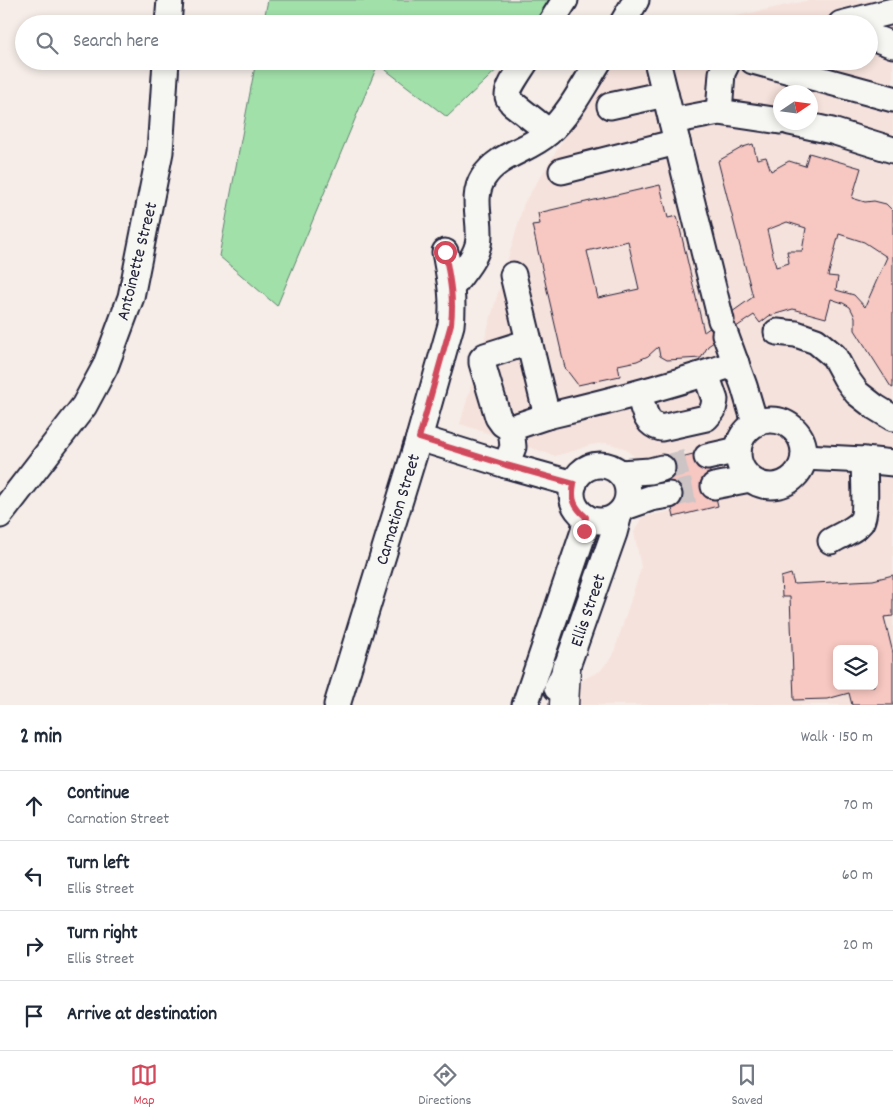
<!DOCTYPE html>
<meta charset="utf-8">
<style>
body{margin:0;font-family:Dekko,sans-serif;background:#f6f6f7;color:#1f2937}
.controls{position:absolute;right:15px;bottom:15px;display:grid;overflow:hidden;border-radius:8px;box-shadow:0 2px 8px #0003}
.controls button{width:45px;height:45px;display:grid;place-items:center;padding:0;border:0;border-bottom:1px solid #e0e1e3;background:#fff;color:#1f2937;font:25px sans-serif}
.compass{position:absolute;left:773px;top:85px;width:45px;height:45px;border-radius:50%;background:#fff;box-shadow:0 2px 8px #0003;rotate:77deg}
.stop{position:absolute;width:15px;height:15px;margin:-11px;border:4px solid #d1495b;border-radius:50%;background:#fff}
.stop.end{background:#d1495b;border-color:#fff;box-shadow:0 1px 5px #0008}
.list{margin:0;padding:0;list-style:none}
h2{display:flex;justify-content:space-between;align-items:center;height:65px;margin:0;padding:0 20px;font-size:21px}
h2 small{font-size:16px;font-weight:400;color:#747a83}
.list li{display:grid;grid-template-columns:32px 1fr auto;gap:15px;align-items:center;box-sizing:border-box;height:70px;padding:0 20px;border-top:1px solid #e0e1e3}
.list b{display:block;font-size:19px;white-space:nowrap}
.list p{margin:0;font-size:16px;white-space:nowrap;color:#747a83}
.list em{font-size:16px;font-style:normal;color:#747a83}
.icon{flex:none;width:28px;height:28px;fill:none;stroke:currentColor;stroke-width:2;stroke-linecap:round;stroke-linejoin:round}
.map{position:relative;flex:none;width:893px;height:705px;overflow:hidden}
.search{position:absolute;background:#fff;box-shadow:0 2px 8px #0003;left:15px;right:15px;top:15px;height:55px;display:flex;align-items:center;gap:12px;box-sizing:border-box;padding:0 18px;border-radius:28px;color:#747a83;font-size:19px}
.sheet{height:345px;background:#fff}
nav{display:flex;justify-content:space-around;align-items:center;box-sizing:border-box;height:70px;border-top:1px solid #e0e1e3;background:#fff;font-size:14px;color:#747a83}
nav a{display:grid;justify-items:center;gap:2px}
nav .on{color:#d1495b}
.map>svg:first-child{display:block}
</style>
<div class="map">
<svg width="893" height="705" viewBox="0 0 893 705">
<rect width="100%" height="100%" fill="#f6ede8"/>
<filter id="ink" filterUnits="userSpaceOnUse"><feTurbulence type="fractalNoise" baseFrequency=".02" numOctaves="2"/><feDisplacementMap in="SourceGraphic" scale="10" xChannelSelector="R" yChannelSelector="G"/><feConvolveMatrix kernelMatrix="1 2 1 2 8 2 1 2 1" color-interpolation-filters="sRGB"/></filter>
<g filter="url(#ink)">
<path fill="#f6e2dc" fill-rule="evenodd" d="M810 0H893V705H579L578 682 600 671 613 655 641 568 634 532 642 517 698 506 684 450 637 459 624 448 606 443 590 445 574 451 555 456 460 424 524 203 612 61H869V24H700ZM780 92H810V122H780ZM837 649H874V686H837Z"/>
<g fill="#a1e0a9" stroke="#628172">
<path d="M268 0H554L538 24H263Z"/>
<path d="M256 61H506L447 117 378 64 277 306 219 256Z"/>
</g>
<g fill="#f7c7c1" stroke="#22223b" fill-rule="evenodd">
<path d="M753 144 757 159 766 157 771 171 789 161 805 166 809 153 861 168 852 198 865 202 874 201 886 204 893 211V388L891 387 855 330V317L850 307 843 303 831 299 826 318 793 309 769 316 760 323 754 315 708 346 701 358 667 360 660 356 658 347 648 356 637 361 618 365 620 376 578 385 565 368 532 225 540 224 538 213 660 185 668 218 677 216 704 332 753 297 718 161 743 147ZM787 222 806 228 802 251H787L789 263 776 267 767 230ZM839 234 864 242 887 257 865 307 854 295 836 290 838 277 828 276ZM628 241 639 289 598 298 587 251Z"/>
<path d="M705 451 718 506 674 517 661 462Z"/>
<path d="M791 574 794 584 873 580 893 575V616L884 617 893 653V705H852L849 693 827 699 794 700 790 597H782L781 577ZM837 649H874V686H837Z"/>
</g>
<g fill="none" stroke-linecap="round" stroke-linejoin="round">
<g stroke="#ccc4c5" stroke-width="25" stroke-dasharray="25 12" stroke-linecap="butt">
<path d="M662 468 707 457"/>
<path d="M669 495 714 486"/>
</g>
<defs>
<g id="minor">
<path d="M168 24 170 0"/>
<path d="M550 24 565 0"/>
<path d="M622 24 636 0"/>
<path d="M841 24 893 11"/>
<path d="M869 36 893 45"/>
<path d="M526 61C522 68 507 88 508 96 508 99 511 101 512 103L549 132"/>
<path d="M657 61 721 320"/>
<path d="M753 61 893 99"/>
<path d="M610 106 665 94"/>
<path d="M719 112 722 73 728 61"/>
<path d="M672 121 719 112 780 121"/>
<path d="M790 122 832 131 893 150"/>
<path d="M562 171 677 142"/>
<path d="M452 287C461 274 474 261 478 245 483 223 470 199 483 178 498 154 528 151 548 133 569 115 584 85 599 61"/>
<path d="M777 332 796 334 816 341 834 356 846 378 857 393 875 407 893 418"/>
<path d="M725 334 744 386 755 423"/>
<path d="M639 394C644 408 644 424 661 428L706 418 713 410 715 400 706 374"/>
<path d="M547 416C611 401 674 385 736 363"/>
<circle cx="771" cy="453" r="33"/>
<path d="M511 428 503 424 498 417 482 363V359L485 356 529 342"/>
<path d="M419 438 506 465 574 484"/>
<path d="M707 457 738 450"/>
<path d="M804 457 864 460 893 463"/>
<path d="M506 465 513 447 511 428 547 416 513 275"/>
<circle cx="600" cy="493" r="28"/>
<path d="M620 473 650 471 662 468"/>
<path d="M714 486 750 479"/>
<path d="M625 507 651 498 669 495"/>
<path d="M0 515 84 406 105 367 131 297 160 152 166 61"/>
<path d="M831 541C840 535 854 531 861 522 867 514 864 472 864 460"/>
<path d="M557 688 566 669 614 533 619 514"/>
<path d="M337 705 419 438 451 325C454 298 450 279 445 252"/>
<path d="M525 705 584 531 586 517"/>
</g>
<path id="major" d="M564 705 566 669"/>
</defs>
<use href="#minor" stroke="#22223b" stroke-width="29"/>
<use href="#major" stroke="#22223b" stroke-width="31"/>
<use href="#minor" stroke="#f6f6f2" stroke-width="25"/>
<use href="#major" stroke="#f6f6f2" stroke-width="28"/>
</g>
</g>
<g fill="none" stroke-linecap="round" stroke-linejoin="round" filter="url(#ink)">
<path stroke="#d1495b" stroke-width="6" d="M445 252C450 279 454 298 451 324L419 438 506 465 574 484C571 499 574 507 586 517L584 531"/>
</g>
<g text-anchor="middle" stroke-width="4.5" stroke-linejoin="round" paint-order="stroke">
<g font-size="18" fill="#22223b" stroke="#f6f6f2">
<text transform="translate(136 261) rotate(-76)" y="6">Antoinette Street</text>
<text transform="translate(397 509) rotate(-73)" y="6">Carnation Street</text>
<text transform="translate(587 610) rotate(-71)" y="6">Ellis Street</text>
</g>
</g>
</svg>
<div class="controls">
<button><svg class="icon" aria-label="layers" viewBox="0 0 24 24"><path d="M12 4l9 5-9 5-9-5zM3 14l9 5 9-5"/></svg></button>
</div>
<svg class="compass" viewBox="-18 -18 36 36"><path d="M0-13l5 13h-10z" fill="#e53935"/><path d="M0 13l5-13h-10z" fill="#747a83"/></svg>
<div class="stop" style="left:445px;top:252px"></div>
<div class="stop end" style="left:584px;top:531px"></div>
<div class="search"><svg class="icon" aria-label="search" viewBox="0 0 24 24"><circle cx="10" cy="10" r="6"/><path d="M15 15l6 6"/></svg>Search here</div>
</div>
<section class="sheet">
<h2>2 min<small>Walk · 150 m</small></h2>
<ul class="list">
<li><svg class="icon" aria-label="ahead" viewBox="0 0 24 24"><path d="M12 20V5M6 11l6-6 6 6"/></svg><div><b>Continue</b><p>Carnation Street</p></div><em>70 m</em></li>
<li><svg class="icon" aria-label="left" viewBox="0 0 24 24"><path d="M17 20v-9H6M10 6l-5 5 5 5"/></svg><div><b>Turn left</b><p>Ellis Street</p></div><em>60 m</em></li>
<li><svg class="icon" aria-label="right" viewBox="0 0 24 24"><path d="M7 20v-9h11M14 6l5 5-5 5"/></svg><div><b>Turn right</b><p>Ellis Street</p></div><em>20 m</em></li>
<li><svg class="icon" aria-label="arrive" viewBox="0 0 24 24"><path d="M6 21V4h12l-3 4 3 4H6"/></svg><div><b>Arrive at destination</b></div></li>
</ul>
</section>
<nav>
<a class="on"><svg class="icon" aria-label="map" viewBox="0 0 24 24"><path d="M3 6l6-2 6 2 6-2v14l-6 2-6-2-6 2zM9 4v14M15 6v14"/></svg>Map</a>
<a><svg class="icon" aria-label="directions" viewBox="0 0 24 24"><path d="M12 3l9 9-9 9-9-9zM9 14v-3h6M13 9l2 2-2 2"/></svg>Directions</a>
<a><svg class="icon" aria-label="saved" viewBox="0 0 24 24"><path d="M7 4h10v16l-5-4-5 4z"/></svg>Saved</a>
</nav>
